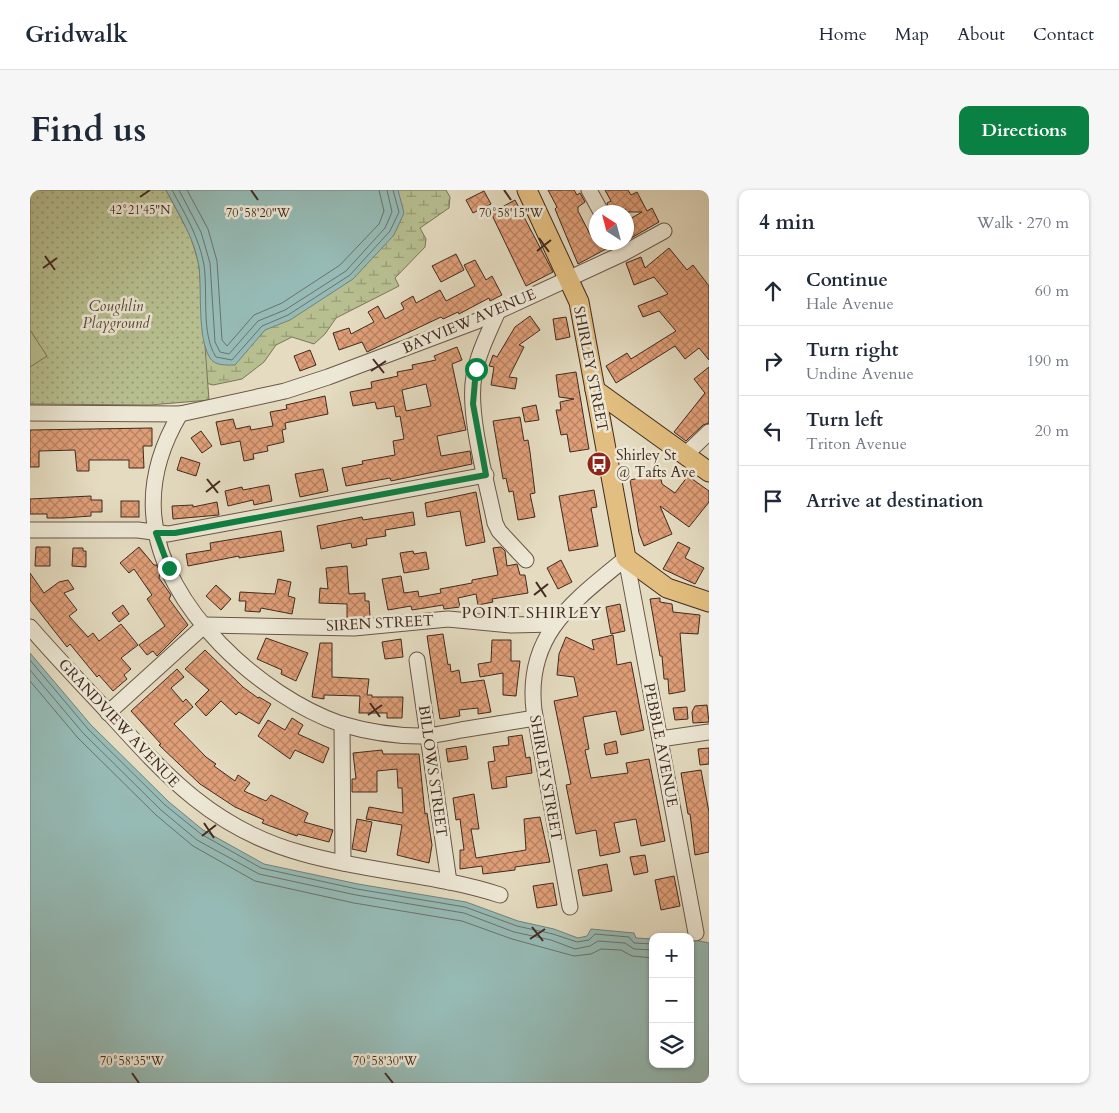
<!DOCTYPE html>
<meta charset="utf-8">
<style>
body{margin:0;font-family:Cardo,serif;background:#f6f6f7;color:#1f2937}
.controls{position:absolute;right:15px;bottom:15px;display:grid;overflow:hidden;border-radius:10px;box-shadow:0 1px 4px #0004}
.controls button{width:45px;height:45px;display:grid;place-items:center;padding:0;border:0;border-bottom:1px solid #e0e1e3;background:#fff;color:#1f2937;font:25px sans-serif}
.compass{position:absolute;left:559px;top:15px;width:45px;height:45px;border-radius:50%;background:#fff;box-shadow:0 1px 4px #0004;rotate:324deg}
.stop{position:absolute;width:15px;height:15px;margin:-11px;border:4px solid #0b8043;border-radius:50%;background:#fff}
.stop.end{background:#0b8043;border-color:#fff;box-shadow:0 1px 5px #0008}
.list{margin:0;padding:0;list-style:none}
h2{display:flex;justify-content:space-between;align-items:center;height:65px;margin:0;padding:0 20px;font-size:21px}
h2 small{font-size:16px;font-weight:400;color:#747a83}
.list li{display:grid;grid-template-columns:32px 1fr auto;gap:15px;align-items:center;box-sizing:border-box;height:70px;padding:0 20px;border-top:1px solid #e0e1e3}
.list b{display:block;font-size:19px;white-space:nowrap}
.list p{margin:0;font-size:16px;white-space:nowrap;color:#747a83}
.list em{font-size:16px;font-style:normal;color:#747a83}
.icon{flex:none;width:28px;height:28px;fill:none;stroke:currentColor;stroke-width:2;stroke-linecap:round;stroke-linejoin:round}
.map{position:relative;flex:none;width:679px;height:893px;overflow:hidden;border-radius:10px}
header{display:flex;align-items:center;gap:30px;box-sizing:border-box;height:70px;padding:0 25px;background:#fff;border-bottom:1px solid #e0e1e3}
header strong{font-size:24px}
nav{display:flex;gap:28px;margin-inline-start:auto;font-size:18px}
.intro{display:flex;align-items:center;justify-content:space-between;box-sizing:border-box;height:120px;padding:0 30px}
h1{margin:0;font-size:35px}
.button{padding:12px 22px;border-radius:10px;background:#0b8043;color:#fff;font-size:18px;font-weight:700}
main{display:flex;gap:30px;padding:0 30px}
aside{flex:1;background:#fff;border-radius:10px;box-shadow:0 1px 4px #0004}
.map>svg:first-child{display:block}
</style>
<header>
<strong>Gridwalk</strong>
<nav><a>Home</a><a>Map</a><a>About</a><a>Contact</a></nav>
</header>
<div class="intro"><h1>Find us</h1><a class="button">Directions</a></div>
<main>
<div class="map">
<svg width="679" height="893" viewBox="0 0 679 893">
<defs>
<pattern id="wetland-marsh" width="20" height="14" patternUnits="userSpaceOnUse" patternTransform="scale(1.25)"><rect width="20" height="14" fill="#b7bf90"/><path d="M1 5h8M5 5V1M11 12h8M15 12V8" fill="none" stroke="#969b75"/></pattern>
<pattern id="park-dots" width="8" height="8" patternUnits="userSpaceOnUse" patternTransform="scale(1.25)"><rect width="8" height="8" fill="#b7bf90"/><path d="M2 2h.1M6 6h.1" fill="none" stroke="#969b75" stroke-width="1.8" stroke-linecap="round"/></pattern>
<pattern id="building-cross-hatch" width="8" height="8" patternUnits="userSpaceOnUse" patternTransform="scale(1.25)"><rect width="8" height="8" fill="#df9e77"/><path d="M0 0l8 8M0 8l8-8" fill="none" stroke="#b68161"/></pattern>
</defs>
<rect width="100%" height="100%" fill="#e4dbc0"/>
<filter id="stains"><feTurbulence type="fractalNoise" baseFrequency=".004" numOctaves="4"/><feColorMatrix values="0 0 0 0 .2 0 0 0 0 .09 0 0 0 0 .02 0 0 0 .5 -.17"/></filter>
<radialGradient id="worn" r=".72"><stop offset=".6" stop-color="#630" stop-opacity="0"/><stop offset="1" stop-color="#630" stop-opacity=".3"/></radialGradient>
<path fill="url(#wetland-marsh)" stroke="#7c7458" d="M98 0H416L420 7 419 18 390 38 396 49 395 57 365 88 369 96 306 128 295 144 284 154 262 147 246 155 234 172 212 189 183 195 172 192Z"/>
<path fill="url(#park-dots)" stroke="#7c7458" d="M0 0H136L161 47 169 75 179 210 120 215 0 214Z"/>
<path fill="#b7bf90" stroke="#7c7458" d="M0 140 17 166 0 177Z"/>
<g fill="#96bbb6" stroke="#74817a">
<path d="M136 0H368L374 23 364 45 323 89 260 130 235 140 205 175C196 175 185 176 180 168 167 146 172 104 169 77 165 49 149 25 136 0Z"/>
<path d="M0 463 61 535 139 612 173 640 234 674 328 694 436 712 488 731 524 739 548 748 557 746 561 739 604 743 606 748 623 749V874H660V749L679 753V893H0Z"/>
</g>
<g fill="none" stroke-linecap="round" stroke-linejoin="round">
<g stroke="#6c726a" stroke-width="1">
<path d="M142 0C155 24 169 47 174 75 178 103 171 144 186 167L202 170 232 136 258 125 320 85 360 41 369 22 363 0"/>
<path d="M149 0 171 42 180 73 185 152 190 162 199 164 228 131 255 120 316 81 355 38 362 22 357 0"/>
<path d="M157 0 178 39 187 71 192 150 197 156 224 125 252 113 310 75 349 34 354 21 349 0"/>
<path d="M0 470 58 539 135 615 171 644 231 678 327 699 435 717 487 736 523 744 547 752 559 750 565 744 599 747 604 753 623 754"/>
<path d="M0 480 53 543 131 620 167 650 229 684 326 705 434 723 484 742 521 750 545 759 560 756 568 751 595 753 604 759 623 760"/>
<path d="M0 491 48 548 126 625 163 656 225 691 324 713 432 731 482 749 544 766 561 764 571 759 591 760 602 766 623 768"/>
</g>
</g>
<g fill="url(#building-cross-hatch)" stroke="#422a1f" fill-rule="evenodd">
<path d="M518 0H544L547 5 550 3 555 12 548 17V21L562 48 566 46V52H589L548 74 525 19 527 17Z"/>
<path d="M575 0H598L601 5 607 2 617 21 622 18 629 32 596 51V26L598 30 612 22H596V19L591 21 590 18 580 22 577 13 581 11Z"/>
<path d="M454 1 461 14 443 23 436 10Z"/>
<path d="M485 10 523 82 496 96 461 23Z"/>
<path d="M639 58 657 80 663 75 679 96V170L669 158 655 169 645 156 586 193 576 176 597 163 601 169 646 141 629 121 613 127 608 116 638 104 624 87 604 95 596 73 611 67 615 78Z"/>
<path d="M426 64 434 80 411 92 402 76Z"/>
<path d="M445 70 456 90 462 86 472 105 460 111 459 108 429 124 428 122 413 129 411 127 337 162 332 152 309 160 303 143 319 138 321 144 344 132 338 122 348 116 355 129 374 119 371 113 383 106 386 113 410 100 416 111 445 96 434 75Z"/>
<path d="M500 126 510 140 489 155 494 157 479 187 487 188 485 199 461 195 464 177 459 176 463 165 467 167 485 137Z"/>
<path d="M536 127 540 147 526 150 523 129Z"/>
<path d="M427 157 432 170 422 174 436 240 407 246 411 266 440 261 442 274 361 291 360 288 316 296 312 278 333 274 332 271 365 265 363 251 374 249 370 226 366 227 364 216 347 219 345 212 323 216 320 202 342 198 341 192 368 186 367 182 383 179 382 175 406 170 404 166ZM396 194 401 216 376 221 372 200Z"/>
<path d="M280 160 286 175 270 181 264 166Z"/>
<path d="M679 177V233L673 235 656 251 644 242 675 203 664 189Z"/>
<path d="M546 182 559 259 540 262 537 244 531 245 526 220H531L530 212 544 209 529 207 526 185Z"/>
<path d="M295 206 298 224 255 233 256 239 252 240 254 252 237 256 238 261 223 264 224 269 214 271 210 251 191 255 186 232 203 229 206 239 220 236 221 240 243 236 240 222 257 219 256 215Z"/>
<path d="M506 215 509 230 495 232 492 218Z"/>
<path d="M490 227 494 251 498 250 500 262 505 303 500 304 505 327 488 330 483 301 479 302 476 288 473 289 463 231Z"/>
<path d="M122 238V256H113L114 278H99V270H59V281H47L45 260 9 261V277H0V240Z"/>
<path d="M171 241 182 256 172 263 161 248Z"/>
<path d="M151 267 170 273 166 286 147 280Z"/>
<path d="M293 279 298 301 270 307 265 284Z"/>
<path d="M630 284 632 294 645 303 658 286 679 301V312L659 337 630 316 642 344 614 356 609 343 600 290Z"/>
<path d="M239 295 242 311 224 315 223 310 198 316 195 301 212 297 213 300Z"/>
<path d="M564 300 567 317 561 318 568 356 539 361 529 306Z"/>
<path d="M446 302 455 352 436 356 430 321 397 327 395 313Z"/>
<path d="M61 306V310H72V322H61V326L33 328H17V324H0V309Z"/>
<rect x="91" y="311" width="18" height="16"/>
<path d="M187 312 189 325 143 329 142 316 163 315V317Z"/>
<path d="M383 322 385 335 355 340 356 346 336 349 337 355 322 358 321 353 291 359 287 336 332 327 333 330Z"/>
<path d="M251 341 254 361 209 368V366L158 376 156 364 181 360 180 353Z"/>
<path d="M648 352 660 358 655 368 674 378 665 394 633 379Z"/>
<path d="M6 357H20V376H5Z"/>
<path d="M109 357 124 375H127L130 382 129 388 141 405 139 409 158 435 127 466 123 461 117 465 109 455 135 436 117 409 122 405 104 379 99 383 90 373Z"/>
<path d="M471 357 475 361 477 376 487 374 490 385H495L498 403 462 409 463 412 448 415 446 404 428 408 430 417 414 419 413 415 382 420 381 416 358 420 352 389 371 386 374 403 388 401 389 407 411 403 410 399 442 393V390L468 385 463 358Z"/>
<path d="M43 358H53V361H56V377L42 376Z"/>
<path d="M383 361 384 364 396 362 399 379 374 383 370 363Z"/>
<path d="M531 370 542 392 528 399 517 378Z"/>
<path d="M317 376 319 404 335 403V411H339L340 427 317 428V414L289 413 290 398 298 399 296 378Z"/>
<path d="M0 383 14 403 29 392 38 390 44 399 34 403 47 420 39 426 58 447 63 443 69 451 91 434 108 455 91 468 101 479 94 485 97 489 83 501 69 485 67 487 40 454 37 457 0 410Z"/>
<path d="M248 389 261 392 258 406 265 408 262 424 231 418 230 422 215 421 216 411H209L210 402 245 404Z"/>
<path d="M186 395 201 409 191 420 176 406Z"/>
<path d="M630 408V412L642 414 643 422 670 425 668 444 650 443 655 501 639 504 638 489H634L632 466H630L620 409Z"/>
<path d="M590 414 595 441 581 444 576 417Z"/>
<path d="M93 415 99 424 89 432 82 423Z"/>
<path d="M413 444 418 475 420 474 421 482 429 480 431 493 454 490 461 522 448 524V518L429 520 430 526 410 529 397 446Z"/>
<path d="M583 445 587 475 601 472 614 540 591 545 586 521 553 527 559 559 555 560 561 588 598 583 596 573 619 569 635 651 611 656 606 629 584 633 590 662 570 666 566 640 546 644 536 595 541 594 524 511 548 506 544 487 527 485 529 464 536 447 564 460 562 450Z"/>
<path d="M236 448 278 463 266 491 251 484 252 480 227 469Z"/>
<path d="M371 449 373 467 355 469 352 452Z"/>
<path d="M462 450H481V471H490L486 506 473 505V483L450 487 448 474 461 472Z"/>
<path d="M290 453H302V487L339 489 337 505H342V507H373L372 528H357V523H329L330 506 294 505V509L282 507Z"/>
<path d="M175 460 213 497 228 508 229 507 241 514 229 534 209 522 206 525 191 511 176 526 165 514 179 500 155 479Z"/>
<path d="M147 479 154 487 141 498 153 512 156 509 163 517 144 534 176 567 186 574 184 576 205 591 208 585 220 593 214 601 236 611 241 605 278 623 274 632 303 640 299 652 268 644 267 646 232 633 234 630 205 617 170 594 129 555 131 554 101 521Z"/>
<path d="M677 515 679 532 663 533 662 522 665 516Z"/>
<path d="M657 517 658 529 645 530 643 518Z"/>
<path d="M262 528 273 535 268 544 299 558 293 573 265 560 260 569 228 546 238 530 255 540Z"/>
<path d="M492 545 496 568 500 567 502 583 476 587 477 597 462 599 458 572 465 571 463 557 479 555 478 547Z"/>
<path d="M586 551 588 563 576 565 574 554Z"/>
<path d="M436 556 438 569 418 572 416 559Z"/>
<path d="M679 558V574L670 575 668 559Z"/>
<path d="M352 560 353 564H389L395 624 397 623 402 655 399 673 367 665 372 635 336 629 339 617 373 623 372 598H368L367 579 347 581V602H322V589H326L323 563Z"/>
<path d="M671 580 679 622V662L665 665 660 624H658L651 583Z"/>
<path d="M444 604 449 639H441L446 668 496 660 494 629 510 627 520 672 485 677V680L453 684 452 676 430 679V660H434L430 629 426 630 423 608Z"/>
<path d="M327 629 342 632 336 662 322 659Z"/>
<path d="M615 665 618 682 604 685 600 667Z"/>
<path d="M577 674 582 701 553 706 548 680Z"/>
<path d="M644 686 650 716 631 720 625 690Z"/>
<path d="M523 693 527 715 507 718 503 696Z"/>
</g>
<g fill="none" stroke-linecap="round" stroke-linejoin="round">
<defs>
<g id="minor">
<path d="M559 0 571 22"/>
<path d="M468 121C459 142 448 163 444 186 437 224 457 293 465 333L469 341 496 370"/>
<path d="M0 223 150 224 255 201 298 187 447 131 592 64 634 41"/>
<path d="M150 224C131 256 120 290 124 328 132 418 231 506 311 534 335 541 365 546 390 546 403 546 417 543 431 540 456 536 480 532 505 528"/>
<path d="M655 265 679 242"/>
<path d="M0 340H108L138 344 456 285"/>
<path d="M0 437C25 466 52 494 79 523 137 587 184 639 271 663 336 682 406 684 470 705"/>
<path d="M387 470 419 692"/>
<path d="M78 523 175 435 324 438 418 429 481 435 525 434"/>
<path d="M312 534 313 673"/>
<path d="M630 549 679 542"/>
<path d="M540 717 504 520C495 444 544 411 596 368L666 743"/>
</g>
<g id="major">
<path d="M497 0 549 112 596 368 637 398 679 412"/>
<path d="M565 200 679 282"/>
</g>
</defs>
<use href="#minor" stroke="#6a5647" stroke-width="17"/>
<use href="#major" stroke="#422a1f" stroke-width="21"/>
<use href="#minor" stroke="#ede8d6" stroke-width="15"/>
<use href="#major" stroke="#e2be80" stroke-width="19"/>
</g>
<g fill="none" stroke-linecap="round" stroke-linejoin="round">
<path stroke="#0b8043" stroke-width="6" d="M139 378 126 343H145L456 285 443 214 446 179"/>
</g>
<path fill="none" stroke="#422a1f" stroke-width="2" d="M221 0 228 10M474 0 481 10M110 7 120 0M509 48 519 62M507 61 521 50M15 66 25 80M13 78 27 68M343 169 354 183M341 181 356 171M177 289 188 303M176 302 190 291M506 392 516 407M504 405 518 394M340 513 350 527M338 525 352 515M174 633 184 648M172 646 186 635M502 737 513 751M500 749 515 739M102 883 109 893M355 883 363 893"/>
<defs>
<symbol id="bus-disc" viewBox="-11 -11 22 22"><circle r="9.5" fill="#8f2418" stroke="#ede8d6"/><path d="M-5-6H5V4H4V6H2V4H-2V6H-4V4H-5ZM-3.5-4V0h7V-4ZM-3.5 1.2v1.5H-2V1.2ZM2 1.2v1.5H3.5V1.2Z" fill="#fff"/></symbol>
</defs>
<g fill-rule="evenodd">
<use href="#bus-disc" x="555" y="260" width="28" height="28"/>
</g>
<g text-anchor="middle" stroke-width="5" stroke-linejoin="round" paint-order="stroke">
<g font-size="15" font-style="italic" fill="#594836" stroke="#ede8d6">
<text x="86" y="121">Coughlin<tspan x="86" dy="17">Playground</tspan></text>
</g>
<g font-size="15" fill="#422a1f" stroke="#ede8d6">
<text transform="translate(439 131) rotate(-23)" y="5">BAYVIEW AVENUE</text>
<text transform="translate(561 179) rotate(79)" y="5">SHIRLEY STREET</text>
<text transform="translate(350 433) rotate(-3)" y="5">SIREN STREET</text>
<text transform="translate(89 533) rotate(47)" y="5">GRANDVIEW AVENUE</text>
<text transform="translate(631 555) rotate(79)" y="5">PEBBLE AVENUE</text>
<text transform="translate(403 581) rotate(82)" y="5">BILLOWS STREET</text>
<text transform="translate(516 588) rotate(80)" y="5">SHIRLEY STREET</text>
</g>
<g font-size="15" fill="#422a1f" stroke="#ede8d6" text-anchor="start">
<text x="586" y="270">Shirley St<tspan x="586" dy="17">@ Tafts Ave</tspan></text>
</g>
<g font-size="16" letter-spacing="1" fill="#422a1f" stroke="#ede8d6">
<text x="502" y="428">POINT SHIRLEY</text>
</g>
</g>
<g font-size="12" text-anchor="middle" fill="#422a1f" stroke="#ede8d6" stroke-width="5" stroke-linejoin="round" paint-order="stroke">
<text x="110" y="24">42°21'45"N</text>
<text x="228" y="27">70°58'20"W</text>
<text x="481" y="27">70°58'15"W</text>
<text x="102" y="875">70°58'35"W</text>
<text x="355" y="875">70°58'30"W</text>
</g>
<rect width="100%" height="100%" filter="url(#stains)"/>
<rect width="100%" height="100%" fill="url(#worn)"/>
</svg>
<div class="controls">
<button>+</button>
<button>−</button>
<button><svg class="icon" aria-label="layers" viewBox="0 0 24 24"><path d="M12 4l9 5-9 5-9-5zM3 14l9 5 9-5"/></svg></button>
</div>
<svg class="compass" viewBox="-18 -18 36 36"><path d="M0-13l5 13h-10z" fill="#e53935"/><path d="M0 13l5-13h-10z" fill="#747a83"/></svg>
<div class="stop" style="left:446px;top:179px"></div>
<div class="stop end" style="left:139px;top:378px"></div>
</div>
<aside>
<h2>4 min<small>Walk · 270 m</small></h2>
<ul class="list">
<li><svg class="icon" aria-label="ahead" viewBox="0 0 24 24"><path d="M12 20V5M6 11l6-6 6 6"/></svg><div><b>Continue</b><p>Hale Avenue</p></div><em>60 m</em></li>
<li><svg class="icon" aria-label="right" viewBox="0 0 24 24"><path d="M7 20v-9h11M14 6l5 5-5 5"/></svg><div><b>Turn right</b><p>Undine Avenue</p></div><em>190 m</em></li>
<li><svg class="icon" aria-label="left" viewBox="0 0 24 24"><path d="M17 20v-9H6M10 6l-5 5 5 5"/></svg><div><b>Turn left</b><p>Triton Avenue</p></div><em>20 m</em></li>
<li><svg class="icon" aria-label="arrive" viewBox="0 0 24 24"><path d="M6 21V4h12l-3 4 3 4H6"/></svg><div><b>Arrive at destination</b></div></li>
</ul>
</aside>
</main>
